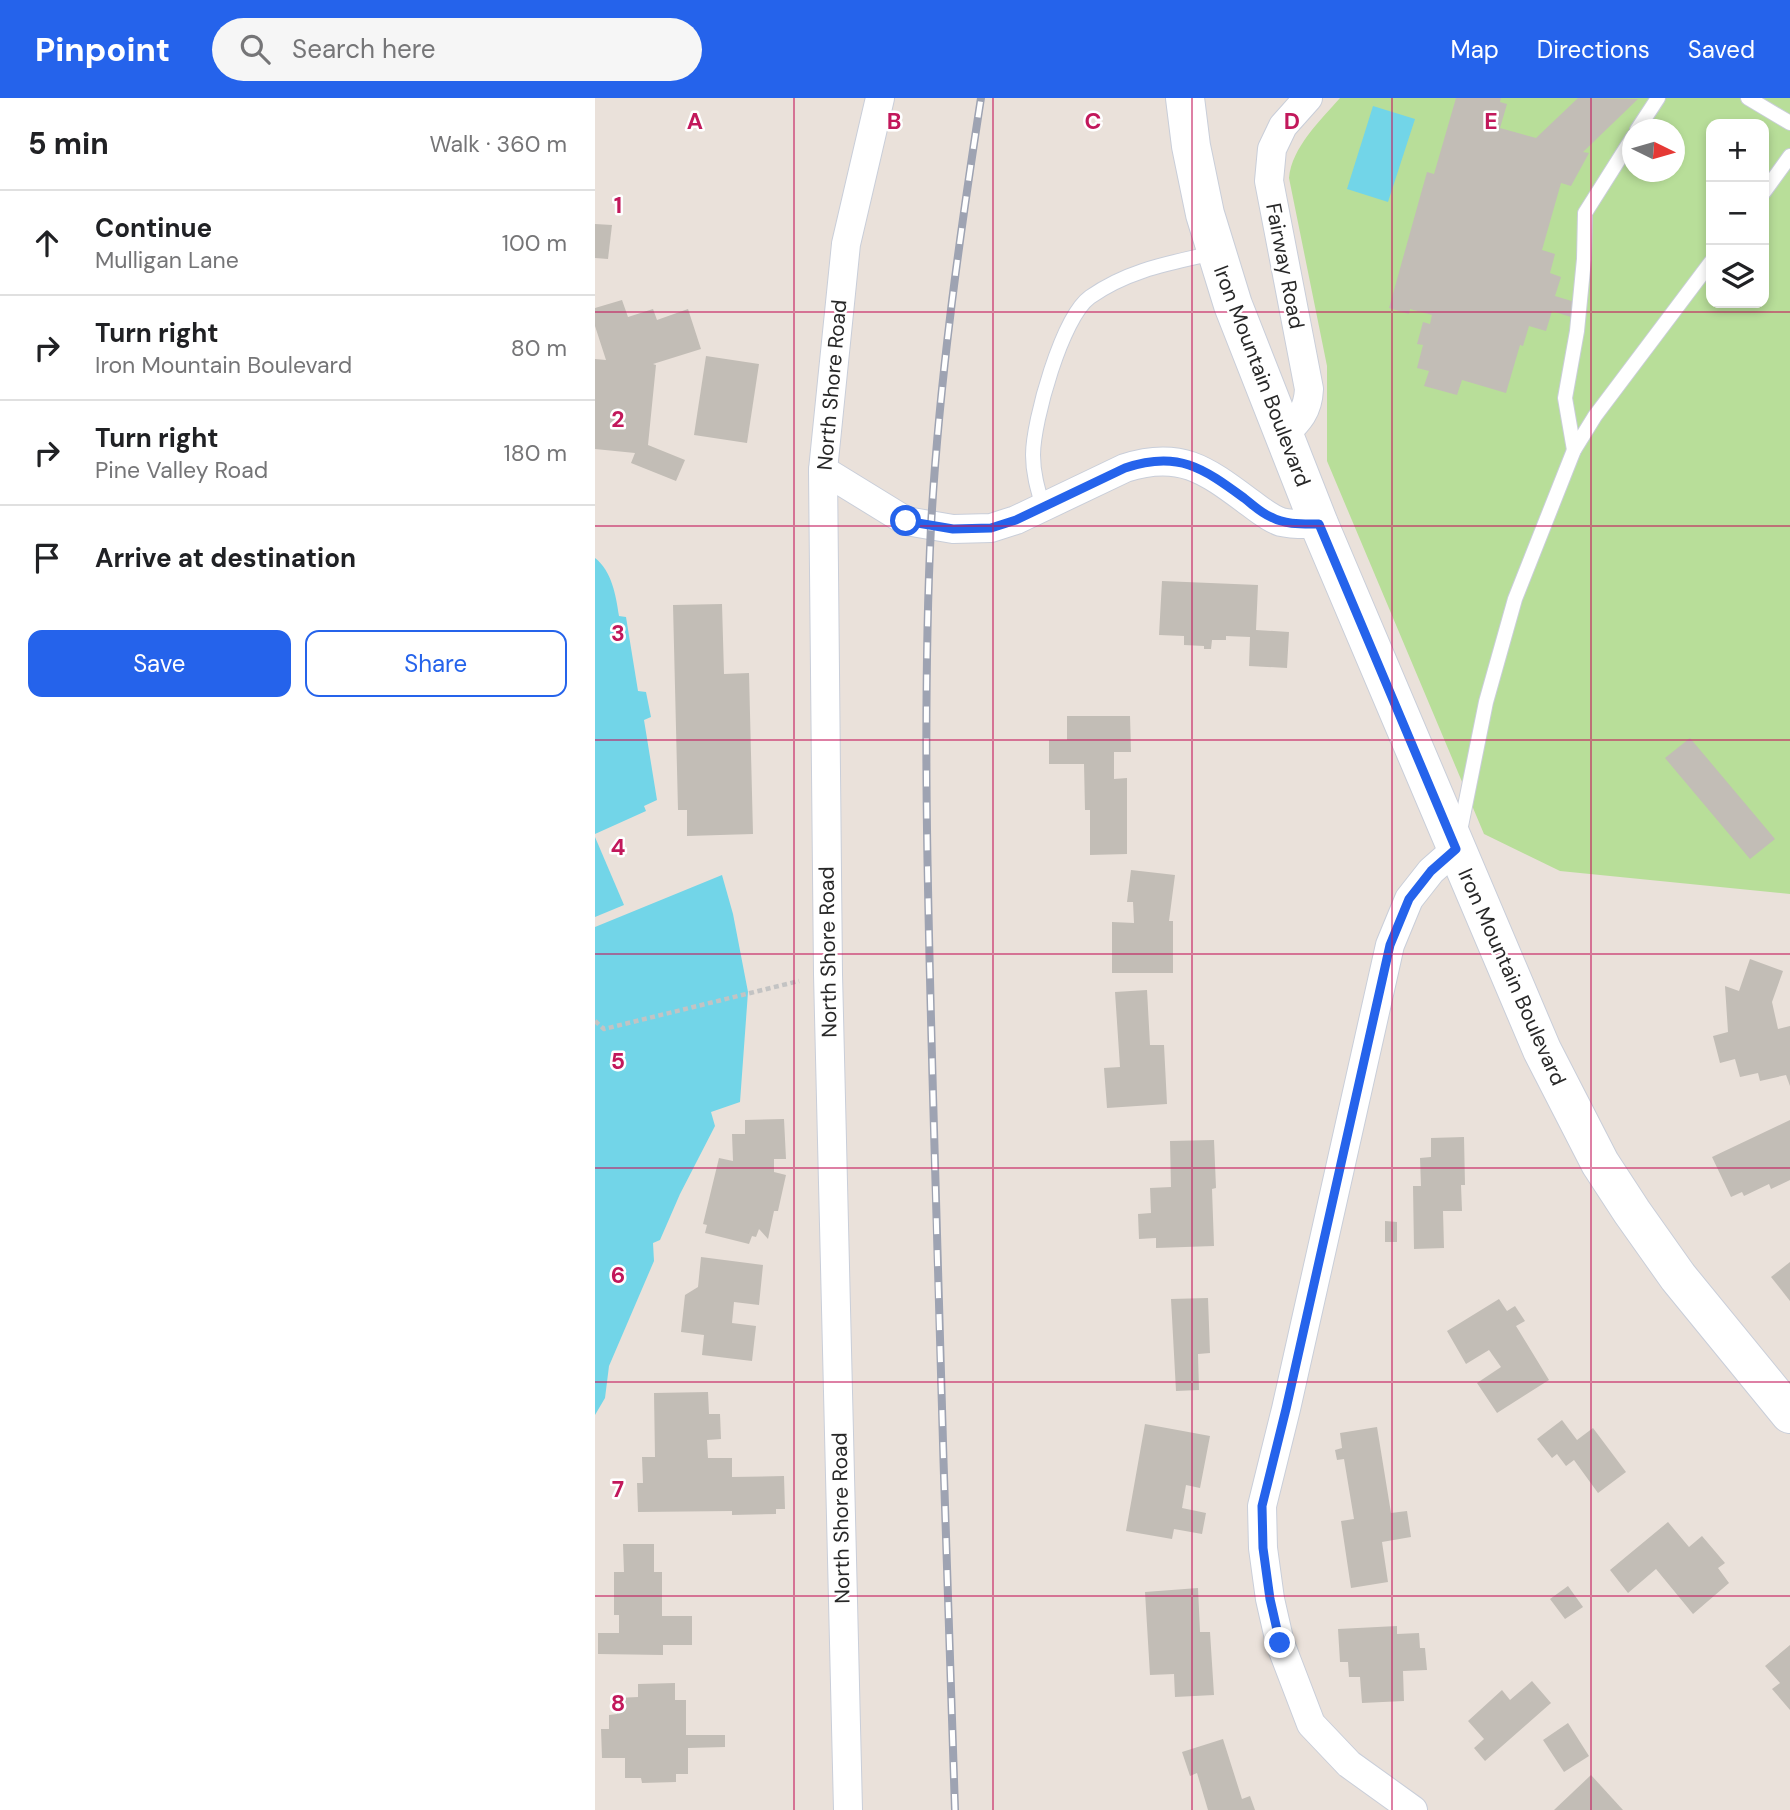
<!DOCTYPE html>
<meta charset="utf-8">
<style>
body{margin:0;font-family:"DM Sans",sans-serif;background:#f6f6f6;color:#202124}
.controls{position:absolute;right:21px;top:21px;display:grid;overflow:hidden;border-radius:14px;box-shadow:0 4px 10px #0003}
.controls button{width:63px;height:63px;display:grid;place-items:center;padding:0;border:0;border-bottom:2px solid #e0e0e0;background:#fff;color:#202124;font:35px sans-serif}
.compass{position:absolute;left:1027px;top:21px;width:63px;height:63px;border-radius:50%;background:#fff;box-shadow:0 4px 10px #0003;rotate:95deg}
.stop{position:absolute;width:21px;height:21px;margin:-16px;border:5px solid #2563eb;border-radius:50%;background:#fff}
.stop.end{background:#2563eb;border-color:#fff;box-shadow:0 2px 7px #0008}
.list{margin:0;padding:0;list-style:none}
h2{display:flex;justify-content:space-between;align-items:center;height:91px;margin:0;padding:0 28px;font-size:30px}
h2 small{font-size:23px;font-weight:400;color:#757577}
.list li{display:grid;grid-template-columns:46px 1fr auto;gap:21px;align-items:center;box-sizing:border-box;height:105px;padding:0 28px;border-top:2px solid #e0e0e0}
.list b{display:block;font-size:26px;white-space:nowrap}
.list p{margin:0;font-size:23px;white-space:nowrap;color:#757577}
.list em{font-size:23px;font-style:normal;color:#757577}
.actions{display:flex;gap:14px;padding:21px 28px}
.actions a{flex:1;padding:16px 0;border:2px solid #2563eb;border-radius:14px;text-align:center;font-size:24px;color:#2563eb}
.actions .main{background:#2563eb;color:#fff}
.icon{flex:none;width:38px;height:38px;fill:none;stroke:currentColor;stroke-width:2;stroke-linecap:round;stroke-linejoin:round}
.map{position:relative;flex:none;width:1195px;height:1712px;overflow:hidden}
header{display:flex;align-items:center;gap:42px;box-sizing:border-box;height:98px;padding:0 35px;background:#2563eb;color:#fff}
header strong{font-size:33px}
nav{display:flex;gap:38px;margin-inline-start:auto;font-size:24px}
.search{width:490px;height:63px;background:#f6f6f6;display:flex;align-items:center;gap:18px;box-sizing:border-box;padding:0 24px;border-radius:38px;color:#757577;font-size:26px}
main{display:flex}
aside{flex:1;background:#fff}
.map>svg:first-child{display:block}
</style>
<header>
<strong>Pinpoint</strong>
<div class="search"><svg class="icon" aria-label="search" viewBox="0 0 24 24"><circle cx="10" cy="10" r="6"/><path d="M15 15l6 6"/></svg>Search here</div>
<nav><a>Map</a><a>Directions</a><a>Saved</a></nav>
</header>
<main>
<aside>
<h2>5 min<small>Walk · 360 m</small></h2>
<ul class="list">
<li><svg class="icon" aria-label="ahead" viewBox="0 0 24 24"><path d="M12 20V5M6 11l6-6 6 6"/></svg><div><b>Continue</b><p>Mulligan Lane</p></div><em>100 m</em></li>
<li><svg class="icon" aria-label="right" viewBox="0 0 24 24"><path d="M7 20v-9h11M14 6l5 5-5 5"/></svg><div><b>Turn right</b><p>Iron Mountain Boulevard</p></div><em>80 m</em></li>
<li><svg class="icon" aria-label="right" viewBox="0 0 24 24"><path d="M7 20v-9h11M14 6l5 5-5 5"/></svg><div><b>Turn right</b><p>Pine Valley Road</p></div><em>180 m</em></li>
<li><svg class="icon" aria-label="arrive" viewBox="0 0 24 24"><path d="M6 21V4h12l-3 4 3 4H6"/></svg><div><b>Arrive at destination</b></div></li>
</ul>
<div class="actions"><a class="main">Save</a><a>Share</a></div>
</aside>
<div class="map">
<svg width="1195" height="1712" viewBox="0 0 1195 1712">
<rect width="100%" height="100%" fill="#eae1da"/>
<path fill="#b8de99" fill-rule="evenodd" d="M745 0H1195V796L965 773 889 736 732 363V268L694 80C697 49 725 23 745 0ZM1116 26H1169V205H1116ZM1038 32H1080V74H1038Z"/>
<g fill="#72d5e8">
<path d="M778 8 820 21 793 104 752 91Z"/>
<path d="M0 460C17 473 21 498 24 518L31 519 43 593 51 594 56 619 49 622 62 702 49 708 51 713 0 736Z"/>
<path d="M0 739 29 807 0 819Z"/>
<path d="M127 777 138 816 153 894 145 1004 116 1014 120 1028 85 1096 65 1142 58 1145 59 1163 14 1268 10 1300 0 1317V829Z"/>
</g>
<g fill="#c2bdb6">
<path d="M861 0H906L905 4 912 6 905 30 941 40 983 0 1043 1 988 54 994 55 976 88 966 85 947 152 960 156 955 175 966 179 960 198 980 204 976 219 957 213 951 233 934 228 928 248 925 247 911 295 867 282 862 297 829 288 834 273 822 270 828 247 822 246 828 224 835 226 837 217 815 211 814 216 794 210 832 74 839 76Z"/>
<path d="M0 126 17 127 13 161 0 160Z"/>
<path d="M27 202 33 219 58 211 62 222 93 211 106 251 58 266 61 267 53 347 90 362 81 383 36 365 40 355 0 351V261L11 262 0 228V210Z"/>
<path d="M111 258 164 266 152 345 99 337Z"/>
<path d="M567 483 663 487 661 532 694 534 692 570 654 568 655 539 631 538V542H617L616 551H609V548L589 547V538L564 537Z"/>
<path d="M127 506 129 576 154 575 158 736 92 738V712H83L78 507Z"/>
<path d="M472 618H535L536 654H519V681L532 680V756L495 757V712H490L489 666H454V642H472Z"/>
<path d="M1095 640 1180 741 1155 761 1070 660Z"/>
<path d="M536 772 580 777 574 823H578V875H517V824L539 825 538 804H532Z"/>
<path d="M1155 861 1188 873 1177 904 1183 931 1195 928V988L1191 977 1165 983 1163 975 1145 979 1140 961 1125 965 1118 938 1133 934 1130 888 1144 893Z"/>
<path d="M552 892 555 947H569L572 1006 512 1010 509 970 525 969 520 894Z"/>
<path d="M189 1021 191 1061H179V1074L191 1077 183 1113H179L173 1141 164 1131 161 1139 157 1138 154 1146 110 1135 112 1127 108 1126 124 1060 138 1063 137 1036H150V1022Z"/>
<path d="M1195 1022V1082L1176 1091 1174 1086 1149 1098 1147 1094 1136 1099 1117 1059Z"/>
<path d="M869 1039 870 1087H866L867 1113H848L849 1150 819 1151 818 1088H826L825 1060 836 1059V1040Z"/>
<path d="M619 1042 621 1090 617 1091 619 1148 561 1150V1140L544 1141 543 1116 556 1115 555 1090 576 1089 575 1043Z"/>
<path d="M790 1123 802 1124V1144H790Z"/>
<path d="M106 1159 168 1167 164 1207 139 1204 137 1225 161 1228 157 1263 107 1257 109 1237 86 1234 90 1197 103 1189Z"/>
<path d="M1195 1164V1203L1176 1179Z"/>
<path d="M613 1200 615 1255 603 1256 604 1292 581 1293 576 1201Z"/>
<path d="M904 1201 912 1213 920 1208 930 1223 921 1228 954 1282 902 1315 882 1285 906 1269 894 1252 871 1266 852 1233Z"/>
<path d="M113 1294 114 1316H125L126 1341 112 1342 113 1360H137V1379L189 1378 190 1411H181V1416L137 1417V1413L43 1414 42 1385H48L47 1359H60L59 1295Z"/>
<path d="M967 1322 982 1342 998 1330 1031 1374 1003 1395 979 1362 971 1368 962 1356 957 1360 942 1341Z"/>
<path d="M550 1326 615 1338 605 1390 591 1387 587 1410 611 1415 607 1436 579 1431 577 1441 531 1433Z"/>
<path d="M782 1329 796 1415 812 1413 816 1439 787 1444 793 1484 756 1490 746 1423 759 1421 749 1361 742 1362 740 1352 747 1350 745 1335Z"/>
<path d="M1073 1424 1094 1449 1107 1438 1130 1465 1123 1470 1134 1485 1098 1516 1061 1471 1033 1495 1015 1472Z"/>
<path d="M28 1446H59V1474H67V1518H97V1547H68V1557L3 1556V1535H24V1517H19V1474H29Z"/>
<path d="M973 1488 988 1509 970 1521 955 1501Z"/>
<path d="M603 1490 605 1534H615L619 1597 580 1599 579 1576 555 1577 550 1494Z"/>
<path d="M802 1528V1536L824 1535 825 1550H830L832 1572 808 1573 809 1603 767 1605 765 1579H754L753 1564H745L743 1531Z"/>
<path d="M1195 1547V1612L1177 1591 1185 1585 1170 1568Z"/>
<path d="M937 1583 956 1605 890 1663 879 1650 889 1641 873 1623 907 1592 915 1602Z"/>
<path d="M80 1585V1602H91V1637H130V1649L93 1650V1676H81V1684L47 1685 46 1680H30V1660H7L6 1631H14V1617L22 1616V1600L43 1599V1586Z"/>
<path d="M973 1625 994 1658 969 1674 948 1642Z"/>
<path d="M628 1641 647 1701 655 1698 660 1712H613L602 1675 595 1678 587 1654Z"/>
<path d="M996 1677 1028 1712H959Z"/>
</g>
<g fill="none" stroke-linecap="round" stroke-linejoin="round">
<defs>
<g id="lane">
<path d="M1153 0 1195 25"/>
<path d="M1042 32 1063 0"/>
<path d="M1169 94 1195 58"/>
<path d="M979 352 970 300 982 233 989 161 990 115 1038 39"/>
<path d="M448 409C443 392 438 376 438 357 438 323 467 219 495 199 533 172 575 165 619 155"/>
<path d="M865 733 891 604 920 501 979 352 1000 318 1116 164"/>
</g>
<g id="street">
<path d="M689 337C704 322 713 313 714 291L674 83 677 51 688 28 713 0"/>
<path d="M228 372 311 423 358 431 396 430 421 422 530 370C585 352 611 372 654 404 664 411 674 420 686 424 698 427 712 426 724 426"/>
<path d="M253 1712 233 876 228 372 251 146 285 0"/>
<path d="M818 1712 754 1666 716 1626 685 1545 675 1501 668 1450 667 1408 691 1311 795 847 814 801 836 773 861 751"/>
</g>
<path id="secondary" d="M590 0 596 48 610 116 638 207 724 426 947 952 1005 1065 1037 1114 1083 1179 1195 1316"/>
</defs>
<use href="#lane" stroke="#c9ced9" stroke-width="16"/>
<use href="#street" stroke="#c9ced9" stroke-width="30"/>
<use href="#secondary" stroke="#c9ced9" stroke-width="40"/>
<path stroke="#c3c3c3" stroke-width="4.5" stroke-dasharray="5 3.5" stroke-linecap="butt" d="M0 923 9 931 204 883"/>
<use href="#lane" stroke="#fff" stroke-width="14"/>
<use href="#street" stroke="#fff" stroke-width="28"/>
<use href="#secondary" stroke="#fff" stroke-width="38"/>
<defs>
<path id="rail" d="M360 1712C352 1474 344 1235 338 997 333 807 327 617 336 428 344 285 364 142 386 0"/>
</defs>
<use href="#rail" stroke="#9ea3b2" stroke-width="8"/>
<use href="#rail" stroke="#fff" stroke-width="5" stroke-dasharray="16" stroke-linecap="butt"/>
</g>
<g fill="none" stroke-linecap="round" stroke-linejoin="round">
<path stroke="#2563eb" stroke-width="9" d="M311 423 358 431 396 430 421 422 530 370C583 352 608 370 649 400 658 407 666 415 676 419 690 427 708 426 724 426L861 751 836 773 814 801 795 847 691 1311 667 1408 668 1450 675 1501 685 1545"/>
</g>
<path fill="none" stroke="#c2185b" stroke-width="2" stroke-opacity="0.55" d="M199 0V1712M398 0V1712M597 0V1712M797 0V1712M996 0V1712M0 214H1195M0 428H1195M0 642H1195M0 856H1195M0 1070H1195M0 1284H1195M0 1498H1195"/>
<g text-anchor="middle" stroke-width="5" stroke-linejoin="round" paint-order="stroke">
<g font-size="21" fill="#282828" stroke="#fff">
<text transform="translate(690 168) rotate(79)" y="7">Fairway Road</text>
<text transform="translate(667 278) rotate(69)" y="7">Iron Mountain Boulevard</text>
<text transform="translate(237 287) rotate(-85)" y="7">North Shore Road</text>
<text transform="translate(233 854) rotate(-91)" y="7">North Shore Road</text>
<text transform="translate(917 879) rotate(66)" y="7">Iron Mountain Boulevard</text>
<text transform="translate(246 1420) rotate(-91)" y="7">North Shore Road</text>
</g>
</g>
<g font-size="23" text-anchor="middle" font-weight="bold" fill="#c2185b" stroke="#fff" stroke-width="5" stroke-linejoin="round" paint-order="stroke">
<text x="100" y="31">A</text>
<text x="299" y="31">B</text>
<text x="498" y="31">C</text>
<text x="697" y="31">D</text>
<text x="896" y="31">E</text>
<text x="23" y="115">1</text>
<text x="23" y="329">2</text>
<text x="23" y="543">3</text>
<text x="23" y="757">4</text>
<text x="23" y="971">5</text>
<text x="23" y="1185">6</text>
<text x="23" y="1399">7</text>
<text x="23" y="1613">8</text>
</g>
</svg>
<div class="controls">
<button>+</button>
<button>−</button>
<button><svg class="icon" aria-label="layers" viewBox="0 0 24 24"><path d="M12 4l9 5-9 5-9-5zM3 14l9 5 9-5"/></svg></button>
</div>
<svg class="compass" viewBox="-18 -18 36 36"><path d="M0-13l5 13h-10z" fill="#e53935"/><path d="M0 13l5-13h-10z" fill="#757577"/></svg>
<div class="stop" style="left:311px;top:423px"></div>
<div class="stop end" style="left:685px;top:1545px"></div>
</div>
</main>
